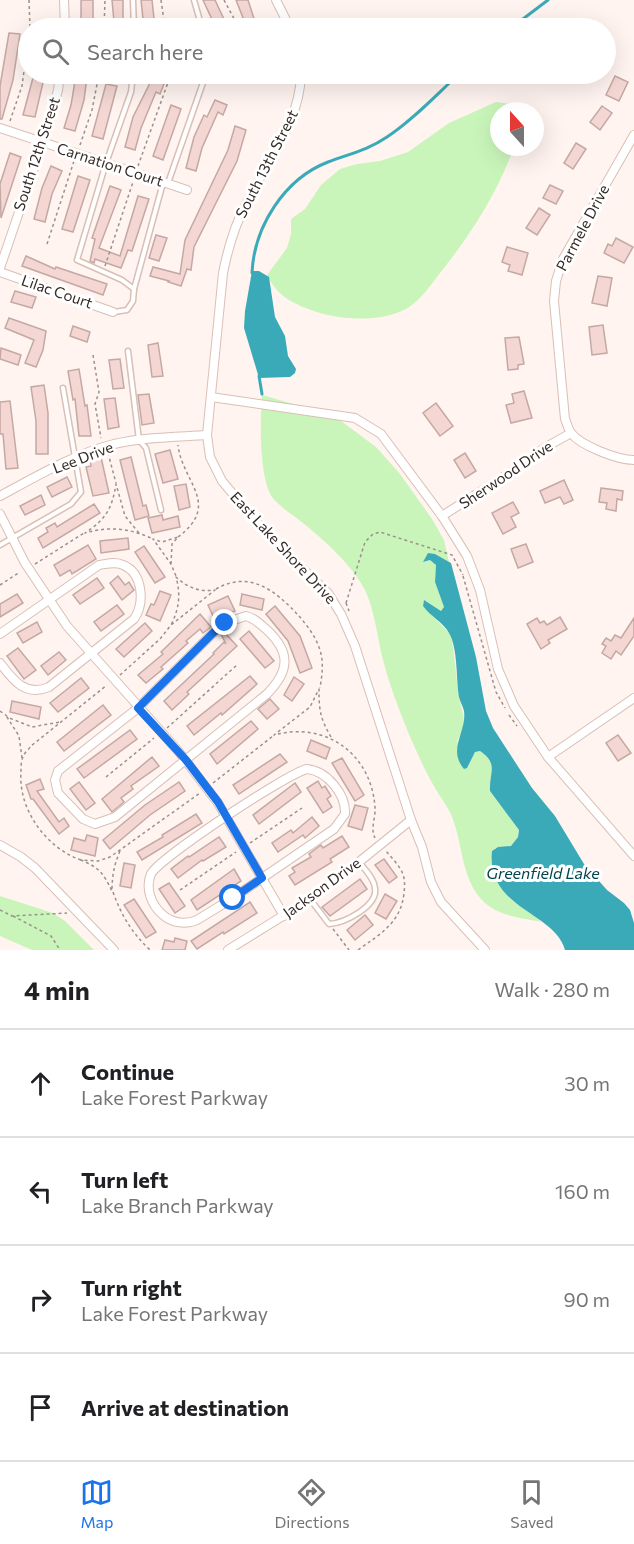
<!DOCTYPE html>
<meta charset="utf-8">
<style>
body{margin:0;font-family:Commissioner,sans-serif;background:#f6f6f6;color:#202124}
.compass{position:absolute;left:490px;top:102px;width:54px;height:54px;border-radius:50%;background:#fff;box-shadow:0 6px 24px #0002;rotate:339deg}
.stop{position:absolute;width:18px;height:18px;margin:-14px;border:4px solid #1a73e8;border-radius:50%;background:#fff}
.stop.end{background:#1a73e8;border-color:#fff;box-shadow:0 2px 6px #0008}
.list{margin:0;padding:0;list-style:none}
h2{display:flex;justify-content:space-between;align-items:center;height:78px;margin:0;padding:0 24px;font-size:26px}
h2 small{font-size:20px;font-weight:400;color:#757577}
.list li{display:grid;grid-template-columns:39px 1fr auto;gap:18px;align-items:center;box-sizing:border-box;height:108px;padding:0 24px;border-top:2px solid #e0e0e0}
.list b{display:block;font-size:22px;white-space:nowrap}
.list p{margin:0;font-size:20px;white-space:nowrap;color:#757577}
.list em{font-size:20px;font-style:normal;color:#757577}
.icon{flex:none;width:33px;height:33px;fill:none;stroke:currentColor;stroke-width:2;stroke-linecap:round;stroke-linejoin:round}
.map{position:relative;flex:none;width:634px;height:950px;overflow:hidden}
.search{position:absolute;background:#fff;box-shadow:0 6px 24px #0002;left:18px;right:18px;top:18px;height:66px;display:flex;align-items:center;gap:15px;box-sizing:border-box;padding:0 21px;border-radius:33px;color:#757577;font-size:22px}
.sheet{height:510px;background:#fff}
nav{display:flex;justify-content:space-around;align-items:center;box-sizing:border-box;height:84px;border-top:2px solid #e0e0e0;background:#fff;font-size:16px;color:#757577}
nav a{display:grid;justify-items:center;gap:3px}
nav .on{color:#1a73e8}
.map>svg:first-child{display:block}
</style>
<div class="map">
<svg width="634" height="950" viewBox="0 0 634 950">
<rect width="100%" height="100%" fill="#fff4ef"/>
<g fill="#c9f5ba">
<path d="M496 102 510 104 515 111H499V147H514C497 194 471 234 440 273 430 286 420 301 406 309 382 322 345 320 320 313 296 305 278 298 267 275L287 248 291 234V219L305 209 321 185 340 169 357 164 380 161 408 152 449 123Z"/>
<path d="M262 395 325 413 341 421 376 447 400 474 432 519 444 540 449 562 435 554 423 562 430 560 436 565 435 582 444 607 441 611 424 600 423 606 450 634 452 640C455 659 456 677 459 696 462 715 469 721 457 741L467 767 475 752 480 751C499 764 489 772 490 791L519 830 518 837 511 846 495 848 492 857 502 889 514 902 542 922C519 918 491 915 477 894 461 871 462 842 452 817 448 806 439 796 434 786 424 769 416 750 408 732 399 709 389 684 383 660 377 636 375 612 365 590 353 566 324 540 303 523 293 515 280 507 272 497 259 477 260 419 262 395Z"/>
<path d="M0 896 53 913 65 921 94 950H32L0 936Z"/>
</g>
<g fill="#3baab8">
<path d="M252 271H259L269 277 275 317 285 336 288 356 296 369 295 373 290 377 259 378 244 328 245 311Z"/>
<path d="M428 553 435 554 451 563 476 657 486 711 493 728 532 788 555 816 584 864 607 890 624 903 630 910 634 923V950H565C555 912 486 909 492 851L498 847 511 846 518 837 519 830 490 791C489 772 499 764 480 751L475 752 467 768 464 769C447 749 467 732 464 711 463 706 460 702 459 697 456 680 458 648 449 633 443 622 430 616 423 606L424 600 441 611 444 607 435 582 436 565 430 560 423 562Z"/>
</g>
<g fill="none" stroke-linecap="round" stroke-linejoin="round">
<g stroke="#3baab8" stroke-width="3">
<path d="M511 28 548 0"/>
<path d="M252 273C254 227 284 179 328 162 349 154 368 150 387 137 413 120 436 95 459 74"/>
<path d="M259 376 262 394"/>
</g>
</g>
<g fill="#f4d7d2" stroke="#c4a8a4" stroke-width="1.5">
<rect x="81" y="0" width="12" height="28"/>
<path d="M112 0H123V28H112L111 22H114Z"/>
<path d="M141 0H152L155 28H144Z"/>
<path d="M203 0H215L228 28H216Z"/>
<path d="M236 0H248L257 28H247Z"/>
<path d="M9 33 20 34 13 80 2 119H0V86Z"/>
<path d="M34 74H45L35 117 23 115Z"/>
<path d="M76 75 87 77 84 100 75 131 64 128 71 105Z"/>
<path d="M615 76 628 82 619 101 606 95Z"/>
<path d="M152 79 164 84 160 94 156 92 141 128 135 150 125 147 133 117Z"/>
<path d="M106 84 117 86 103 139 92 136Z"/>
<path d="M215 100 227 105 223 115 218 112 202 148 196 171 186 168 194 137 204 115 207 117Z"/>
<path d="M171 105 181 109 163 160 153 156Z"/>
<path d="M602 106 612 113 600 130 590 122Z"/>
<path d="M235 126 246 130 237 161 194 247 191 270 187 269 181 286 168 282 169 281 150 276 153 267 180 274 185 240 228 150Z"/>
<path d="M576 143 586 149 573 169 564 163Z"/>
<path d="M10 153 21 157 1 218 0 184Z"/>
<path d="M51 166 62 171 52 194 45 222 34 219 42 188Z"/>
<path d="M78 176 90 180 73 232 62 229Z"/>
<path d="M550 185 563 191 556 204 543 198Z"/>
<path d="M110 186 121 190 99 248 120 256 138 196 149 199 132 251 128 250 121 268 95 259 94 263 90 261 95 239 92 238Z"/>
<path d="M539 208 550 215 537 235 526 228Z"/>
<path d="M156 235 167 238 159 261 149 258Z"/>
<path d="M616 238 633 247 624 263 604 253 608 244 612 246Z"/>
<path d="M507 247 528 253 522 275 508 271 510 265 502 262Z"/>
<path d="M26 256 55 269 56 267 107 284 103 295 22 266Z"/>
<path d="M598 276 612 278 607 306 592 303Z"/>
<path d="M15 291 36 297 32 308 11 302Z"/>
<path d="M9 318 46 331 43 350 36 367 25 363 34 340 5 328Z"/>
<path d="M603 325 607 353 592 355 589 327Z"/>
<path d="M73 326 90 332 87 342 70 336Z"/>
<path d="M519 337 524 364 518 365V369L508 370 505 338Z"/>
<path d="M158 343 163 376 152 377 148 345Z"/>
<path d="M1 348 21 355 18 365 0 359Z"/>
<path d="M120 359 124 388 113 389 109 360Z"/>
<path d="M79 369 85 406 87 405 91 436H79L75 399 73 400 68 371Z"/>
<path d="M44 385 48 413V454H36V421L31 387Z"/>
<path d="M524 391 532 418 511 423 506 405 514 403 512 394Z"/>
<path d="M149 394 154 423 142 425 138 395Z"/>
<path d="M115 398 119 427 108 429 104 399Z"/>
<path d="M10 401 18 468 6 469 3 434H0V402Z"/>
<path d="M436 403 453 426 440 436 423 413Z"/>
<path d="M170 450 178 479 163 483 155 454Z"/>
<path d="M465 453 476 471 465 478 454 460Z"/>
<path d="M101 457 109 493 93 496 86 467 91 466 90 460Z"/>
<path d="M131 457 143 506 146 505 149 516 135 520 120 460Z"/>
<path d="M67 477 72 487 52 497 47 487Z"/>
<path d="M564 480 573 500 564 504 560 497 545 503 540 491Z"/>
<path d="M186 484 190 507 179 510 174 486Z"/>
<path d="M601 488 623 491 622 500 617 499 616 511 606 509 607 503 599 502Z"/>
<path d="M41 495 45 505 25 515 20 506Z"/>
<path d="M513 502 519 513 511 517 516 527 503 534 492 513Z"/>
<path d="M94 504 100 513 43 548 38 538 48 532 46 528 55 523 57 527Z"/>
<path d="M162 515 163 520 178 516 180 527 152 533 148 518Z"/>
<path d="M128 538 129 549 101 553 100 541Z"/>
<path d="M526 544 533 562 518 568 511 549Z"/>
<path d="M88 545 96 559 72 574 70 570 60 576 54 565Z"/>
<path d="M144 546 165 577 155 583 135 552Z"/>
<path d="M118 576 125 585 129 582 134 590 122 600 110 583Z"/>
<path d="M97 578 104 588 80 604 73 595Z"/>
<path d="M160 591 171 595 160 621 146 615 151 604 154 605Z"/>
<path d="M17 594 23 603 0 617V604Z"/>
<path d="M242 594 264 599 262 610 240 605Z"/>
<path d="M228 596 235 611 215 620 208 605Z"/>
<path d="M117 605 124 614 101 631 94 622Z"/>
<path d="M275 606 300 636 312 668 300 673 288 641 266 614Z"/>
<path d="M200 614 211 627 203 633 200 629 186 641 188 643 161 667 163 669 146 683 138 675 163 654 161 652Z"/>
<path d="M560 617 567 629 548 640 550 643 541 649 527 624 537 618 540 623 544 621 547 625Z"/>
<path d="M634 618V636L621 655 616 651 611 659 602 653 606 646 602 644 606 638 611 641 615 635 621 638Z"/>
<path d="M37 622 42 632 23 643 17 633Z"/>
<path d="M145 623 152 631 124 657 116 649Z"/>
<path d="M249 631 274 661 265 668 240 639Z"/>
<path d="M224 632 237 646 187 692 189 694 172 710 164 701 214 654 213 653 224 642 226 644 221 634Z"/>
<path d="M18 648 36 670 24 679 7 656Z"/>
<path d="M59 652 66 660 48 675 41 666Z"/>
<path d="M250 676 257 684 222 715 221 713 194 735 187 726Z"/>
<path d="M294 677 304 684 292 701 284 695Z"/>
<path d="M81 678 89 688 58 712 50 703Z"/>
<path d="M270 699 279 709 267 719 258 709Z"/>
<path d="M12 701 41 707 39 719 10 712Z"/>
<path d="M103 705 111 715 64 751 57 742Z"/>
<path d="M251 721 258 729 217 764 210 754Z"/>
<path d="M130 730 137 739 84 778 77 769Z"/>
<path d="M618 735 631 753 618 761 606 743Z"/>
<path d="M311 740 330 748 326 759 307 751Z"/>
<path d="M280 754 287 762 239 794 233 785Z"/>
<path d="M152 757 159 766 131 786 133 789 121 798 124 802 112 812 102 799Z"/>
<path d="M342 758 364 795 355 801 332 763Z"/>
<path d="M40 779 44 789 37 791 59 822 64 818 69 826 59 834 33 799H31L26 785Z"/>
<path d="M318 781 322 788 325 786 331 796 327 799 332 807 323 813 307 788Z"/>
<path d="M79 782 95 803 86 810 70 789Z"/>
<path d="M179 782 185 791 150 815 110 849 103 840 145 805Z"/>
<path d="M295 783 301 792 259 824 253 815Z"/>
<path d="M355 805 368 808 362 830 348 826Z"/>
<path d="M196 814 202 823 142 860 137 852 163 837 162 835Z"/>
<path d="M312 817 319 826 305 838 303 835 278 852 272 843 291 830 293 833Z"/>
<path d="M87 835 98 838 95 856 71 850 74 838 85 841Z"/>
<path d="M342 836 349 847 330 859 332 862 295 885 289 876 295 872 292 868 311 857 309 854 321 845 323 848Z"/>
<path d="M219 837 226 847 203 861 202 860 178 878 171 869 188 856 189 857Z"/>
<path d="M384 859 397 877 389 883 375 865Z"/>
<path d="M124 863 135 865 131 888 120 886Z"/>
<path d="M234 869 241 881 197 910 191 900Z"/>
<path d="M360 879 367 889 330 916 322 907Z"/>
<path d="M169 883 185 906 175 913 159 889Z"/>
<path d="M385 894 397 901 386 919 375 913Z"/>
<path d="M134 899 156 932 146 938 124 905Z"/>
<path d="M250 902 257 913 224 934 223 932 197 949 191 941Z"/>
<path d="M365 915 373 925 355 940 347 930Z"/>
<path d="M175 938 187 941 185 950H162L165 940 174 942Z"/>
</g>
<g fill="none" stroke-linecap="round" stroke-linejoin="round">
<defs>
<g id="service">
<path d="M133 0 134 28"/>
<path d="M194 0 202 28"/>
<path d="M168 183 206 74"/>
<path d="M134 289 163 183"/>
<path d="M114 312 127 310 133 301 134 289 122 280 77 260 106 163 131 92 133 74"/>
<path d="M128 351 139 440 146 448 161 510"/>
<path d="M0 545 71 504 81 492 63 388"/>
<path d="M310 899 329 924C345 923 378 906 375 888 374 878 365 870 360 863"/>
</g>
<g id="minor">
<path d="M64 0 65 28"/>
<path d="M276 0 290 28"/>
<path d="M301 74C300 122 268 160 247 202 235 224 228 248 223 273L207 435 210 457 222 481 265 532 328 593 341 614 355 646 411 820 422 847 431 882 441 902 485 950"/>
<path d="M0 128 187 190"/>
<path d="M634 135 563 259 556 281 554 301 565 419C567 423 568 429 571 433 581 446 618 460 634 460"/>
<path d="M0 268 47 130 58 90 60 74"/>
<path d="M0 272 113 312"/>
<path d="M211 397 355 418 381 434 442 516 467 556 480 590 498 669 514 706 548 757 634 856"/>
<path d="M0 496C37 476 74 454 114 444 145 437 176 437 207 435"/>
<path d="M0 514 25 563 67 626 179 752 218 803 284 916"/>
<path d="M442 516 508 474 546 447 571 433"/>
<path d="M246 616C254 618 259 623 266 629 290 651 291 670 267 694L115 817 95 824 83 819 58 793 55 780 58 771 138 708 213 633 225 623Z"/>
<path d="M0 634 99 565C107 564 115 561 123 565 143 573 145 603 134 619L49 687C25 697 13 680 0 663"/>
<path d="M548 757 634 698"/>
<path d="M307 769C327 771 346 794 345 814L334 829 233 898 197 920C186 925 172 923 163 915 151 905 145 888 151 874 159 858 288 773 307 769Z"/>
<path d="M0 845 21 857 35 868 114 950"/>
<path d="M228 950 310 899 349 870 411 820"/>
</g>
</defs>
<use href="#service" stroke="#dabfb5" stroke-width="7"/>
<use href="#minor" stroke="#dabfb5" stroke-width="10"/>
<g stroke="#9b918c" stroke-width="1.5" stroke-dasharray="3 3" stroke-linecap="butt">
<path d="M29 0 30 28"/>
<path d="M161 0 165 28"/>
<path d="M224 0 239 28"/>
<path d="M104 28 105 0"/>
<path d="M10 121 22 86 28 41"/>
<path d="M80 145 92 110 99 74"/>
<path d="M138 166 171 74"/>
<path d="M47 244 74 161"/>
<path d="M105 266 133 182"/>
<path d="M93 355 99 392 95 404 101 438"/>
<path d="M108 453 116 483"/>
<path d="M139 533 125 516 116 484C112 509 106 519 85 533 110 526 129 528 153 539"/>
<path d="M178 537C222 504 182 482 178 445"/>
<path d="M35 564 84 533"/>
<path d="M171 564 172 544 178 537 162 542 153 539 171 564 176 576"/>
<path d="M463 576 496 692 505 708"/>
<path d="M0 585 20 572"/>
<path d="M216 589C249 570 275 590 298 615 307 625 316 637 320 650 324 663 322 675 320 688"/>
<path d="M346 603 349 611"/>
<path d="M346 603 365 542 373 534 380 532 452 555 463 575"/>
<path d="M120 675 160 639 171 625 215 590C199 592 188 588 176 577 181 595 179 609 171 625"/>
<path d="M0 711 7 716"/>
<path d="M509 715 517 726"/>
<path d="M167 728 238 664"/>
<path d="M331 737C320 718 319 710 319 689L310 707 274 735C325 721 371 753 375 807 376 817 370 829 375 838"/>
<path d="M22 758 19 736 7 717 32 727 60 722"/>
<path d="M106 777 154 738"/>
<path d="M213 783 273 736"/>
<path d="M250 843 302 808"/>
<path d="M120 851C114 865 112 876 112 891 103 873 100 868 81 860L98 861 110 857 200 793"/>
<path d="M81 860C46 848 18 809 21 772 21 767 21 761 23 757 24 753 29 749 31 746L107 685"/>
<path d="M180 890 236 852"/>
<path d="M113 892C121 915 132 933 150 950"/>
<path d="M0 910 12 916 67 913"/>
<path d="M13 916 51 936 60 950"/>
<path d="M333 929 349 950"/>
<path d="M358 950C380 934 401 923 404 893 405 885 405 877 401 870 397 863 391 857 386 851"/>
</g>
<use href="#service" stroke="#fff" stroke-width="4"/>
<use href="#minor" stroke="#fff" stroke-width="8"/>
</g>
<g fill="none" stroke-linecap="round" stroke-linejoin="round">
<path stroke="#1a73e8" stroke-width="8" d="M225 623 213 633 138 708 186 760 218 802 262 878 233 898"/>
</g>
<g text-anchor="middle" stroke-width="6" stroke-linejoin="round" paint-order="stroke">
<g font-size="15" fill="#342a26" stroke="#fff">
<text transform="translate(37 154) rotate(-72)" y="5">South 12th Street</text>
<text transform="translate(267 164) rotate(-63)" y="5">South 13th Street</text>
<text transform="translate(110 165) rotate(18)" y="5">Carnation Court</text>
<text transform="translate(583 228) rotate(-62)" y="5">Parmele Drive</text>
<text transform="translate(57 292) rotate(19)" y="5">Lilac Court</text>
<text transform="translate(83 458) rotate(-21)" y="5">Lee Drive</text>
<text transform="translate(506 475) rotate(-34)" y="5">Sherwood Drive</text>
<text transform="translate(283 548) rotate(47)" y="5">East Lake Shore Drive</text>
<text transform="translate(322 888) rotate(-36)" y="5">Jackson Drive</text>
</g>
<g font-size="16" font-style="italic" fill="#00454c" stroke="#fff">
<text x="543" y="879">Greenfield Lake</text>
</g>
</g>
</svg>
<svg class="compass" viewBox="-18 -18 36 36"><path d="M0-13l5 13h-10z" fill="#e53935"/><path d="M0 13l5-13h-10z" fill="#757577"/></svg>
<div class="stop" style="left:233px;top:898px"></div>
<div class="stop end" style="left:225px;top:623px"></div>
<div class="search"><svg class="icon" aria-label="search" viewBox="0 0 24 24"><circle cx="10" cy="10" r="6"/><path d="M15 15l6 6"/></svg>Search here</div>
</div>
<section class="sheet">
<h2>4 min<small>Walk · 280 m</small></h2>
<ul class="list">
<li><svg class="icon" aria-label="ahead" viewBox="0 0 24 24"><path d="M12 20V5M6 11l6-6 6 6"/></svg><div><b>Continue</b><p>Lake Forest Parkway</p></div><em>30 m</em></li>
<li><svg class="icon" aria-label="left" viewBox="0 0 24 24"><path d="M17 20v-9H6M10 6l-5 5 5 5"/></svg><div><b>Turn left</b><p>Lake Branch Parkway</p></div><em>160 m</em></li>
<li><svg class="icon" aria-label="right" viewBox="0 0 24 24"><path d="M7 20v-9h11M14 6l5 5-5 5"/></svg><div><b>Turn right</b><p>Lake Forest Parkway</p></div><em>90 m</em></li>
<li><svg class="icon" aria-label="arrive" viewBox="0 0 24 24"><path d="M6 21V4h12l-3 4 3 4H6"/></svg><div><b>Arrive at destination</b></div></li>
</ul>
</section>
<nav>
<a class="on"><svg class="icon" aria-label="map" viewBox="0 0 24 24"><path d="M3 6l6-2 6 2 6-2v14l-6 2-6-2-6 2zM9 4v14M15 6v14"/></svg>Map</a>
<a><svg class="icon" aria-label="directions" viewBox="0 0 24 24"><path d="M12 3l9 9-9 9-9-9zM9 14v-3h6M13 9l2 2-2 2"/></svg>Directions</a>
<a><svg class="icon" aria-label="saved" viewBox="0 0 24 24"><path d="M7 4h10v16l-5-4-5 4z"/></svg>Saved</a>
</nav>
